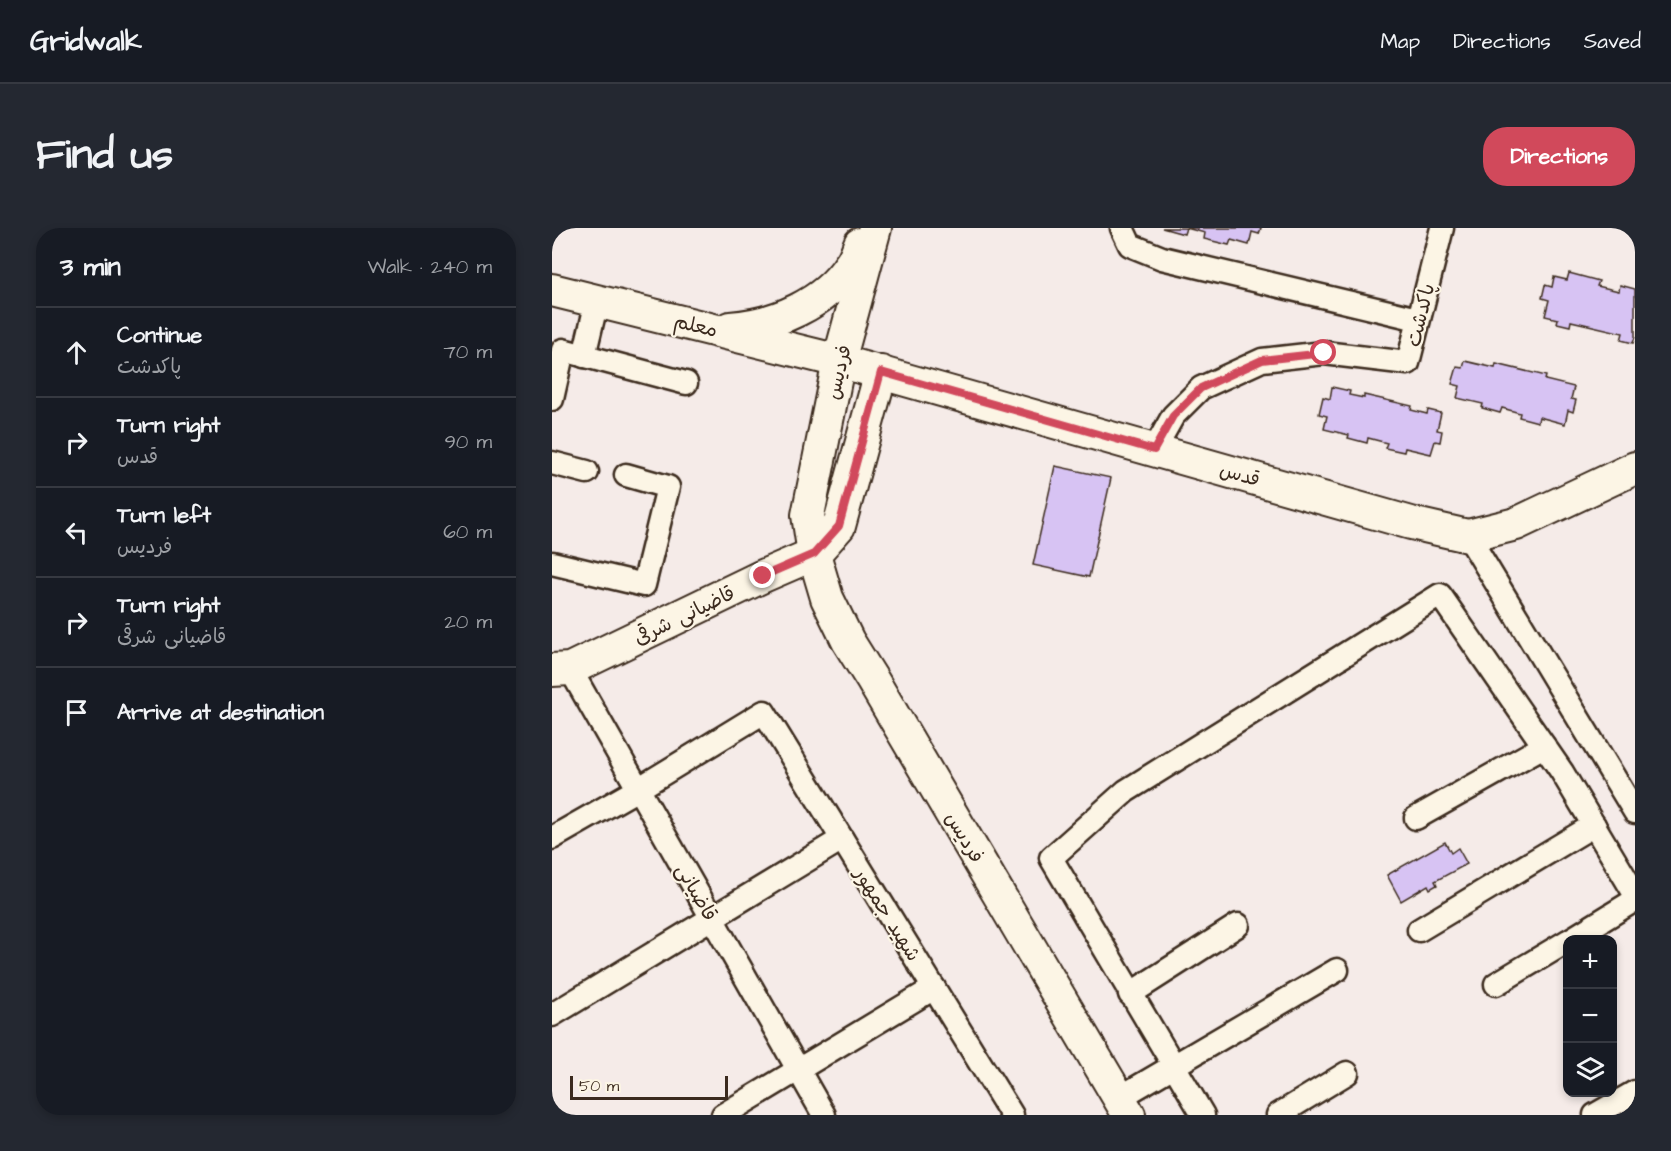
<!DOCTYPE html>
<meta charset="utf-8">
<style>
body{margin:0;font-family:"Architects Daughter","Playpen Sans Arabic",sans-serif;background:#242831;color:#f1f3f6}
.controls{position:absolute;right:18px;bottom:18px;display:grid;overflow:hidden;border-radius:12px;box-shadow:0 3px 9px #0003}
.controls button{width:54px;height:54px;display:grid;place-items:center;padding:0;border:0;border-bottom:2px solid #363941;background:#171b24;color:#f1f3f6;font:30px sans-serif}
.scale{position:absolute;left:18px;bottom:15px;width:158px;box-sizing:border-box;padding-left:6px;border:3px solid #3b2a1e;border-top:0;font-size:16px;line-height:21px;white-space:nowrap;color:#3b2a1e;-webkit-text-stroke:4px #fcf5e5;paint-order:stroke}
.stop{position:absolute;width:18px;height:18px;margin:-14px;border:4px solid #d1495b;border-radius:50%;background:#fff}
.stop.end{background:#d1495b;border-color:#fff;box-shadow:0 2px 6px #0008}
.list{margin:0;padding:0;list-style:none}
h2{display:flex;justify-content:space-between;align-items:center;height:78px;margin:0;padding:0 24px;font-size:26px}
h2 small{font-size:20px;font-weight:400;color:#9ea1a6}
.list li{display:grid;grid-template-columns:39px 1fr auto;gap:18px;align-items:center;box-sizing:border-box;height:90px;padding:0 24px;border-top:2px solid #363941}
.list b{display:block;font-size:22px;white-space:nowrap}
.list p{margin:0;font-size:20px;white-space:nowrap;color:#9ea1a6}
.list em{font-size:20px;font-style:normal;color:#9ea1a6}
.icon{flex:none;width:33px;height:33px;fill:none;stroke:currentColor;stroke-width:2;stroke-linecap:round;stroke-linejoin:round}
.map{position:relative;flex:none;width:1083px;height:887px;overflow:hidden;border-radius:24px}
header{display:flex;align-items:center;gap:36px;box-sizing:border-box;height:84px;padding:0 30px;background:#171b24;border-bottom:2px solid #363941}
header strong{font-size:28px}
nav{display:flex;gap:33px;margin-inline-start:auto;font-size:21px}
.intro{display:flex;align-items:center;justify-content:space-between;box-sizing:border-box;height:144px;padding:0 36px}
h1{margin:0;font-size:42px}
.button{padding:15px 27px;border-radius:24px;background:#d1495b;color:#fff;font-size:21px;font-weight:700}
main{display:flex;gap:36px;padding:0 36px}
aside{flex:1;background:#171b24;border-radius:24px;box-shadow:0 3px 9px #0003}
.map>svg:first-child{display:block}
</style>
<header>
<strong>Gridwalk</strong>
<nav><a>Map</a><a>Directions</a><a>Saved</a></nav>
</header>
<div class="intro"><h1>Find us</h1><a class="button">Directions</a></div>
<main>
<aside>
<h2>3 min<small>Walk · 240 m</small></h2>
<ul class="list">
<li><svg class="icon" aria-label="ahead" viewBox="0 0 24 24"><path d="M12 20V5M6 11l6-6 6 6"/></svg><div><b>Continue</b><p>پاکدشت</p></div><em>70 m</em></li>
<li><svg class="icon" aria-label="right" viewBox="0 0 24 24"><path d="M7 20v-9h11M14 6l5 5-5 5"/></svg><div><b>Turn right</b><p>قدس</p></div><em>90 m</em></li>
<li><svg class="icon" aria-label="left" viewBox="0 0 24 24"><path d="M17 20v-9H6M10 6l-5 5 5 5"/></svg><div><b>Turn left</b><p>فردیس</p></div><em>60 m</em></li>
<li><svg class="icon" aria-label="right" viewBox="0 0 24 24"><path d="M7 20v-9h11M14 6l5 5-5 5"/></svg><div><b>Turn right</b><p>قاضیانی شرقی</p></div><em>20 m</em></li>
<li><svg class="icon" aria-label="arrive" viewBox="0 0 24 24"><path d="M6 21V4h12l-3 4 3 4H6"/></svg><div><b>Arrive at destination</b></div></li>
</ul>
</aside>
<div class="map">
<svg width="1083" height="887" viewBox="0 0 1083 887">
<rect width="100%" height="100%" fill="#f5ebe8"/>
<filter id="ink" filterUnits="userSpaceOnUse"><feTurbulence type="fractalNoise" baseFrequency=".0167" numOctaves="2"/><feDisplacementMap in="SourceGraphic" scale="12" xChannelSelector="R" yChannelSelector="G"/><feConvolveMatrix kernelMatrix="1 2 1 2 8 2 1 2 1" color-interpolation-filters="sRGB"/></filter>
<g filter="url(#ink)">
<g fill="#d7c3f3" stroke="#3b2a1e" stroke-width="1.5">
<path d="M610 0H709L707 6 700 4 697 17 679 12 677 17 652 11 653 5 634 0 632 6Z"/>
<path d="M1017 45 1047 53 1045 58 1067 63 1068 57 1083 61V109L1081 115 1069 112 1071 105 1019 93 1018 98 1005 95 1006 91 993 88 997 72 990 70 993 57 1000 59 1002 49 1015 52Z"/>
<path d="M913 133 943 140 944 136 994 148 993 152 1022 159 1019 171 1024 172 1021 184 1016 182 1013 196 987 189 986 194 967 189 968 185 950 180 948 185 930 180 931 176 905 170 908 158 900 156 905 139 911 140Z"/>
<path d="M780 159 798 163 797 167 812 170V167L860 178 859 182 875 186 876 182 889 185 885 202 890 203 888 214 883 213 879 226 853 220 852 224 833 220 835 215 816 210 815 215 796 210 797 207 772 201 775 188 767 186 771 169 778 171Z"/>
<path d="M503 238 559 250 537 349 481 337Z"/>
<path d="M893 614 899 625 906 620 915 636 883 653 885 657 878 661 876 657 849 673 835 647Z"/>
</g>
<g fill="none" stroke-linecap="round" stroke-linejoin="round">
<defs>
<g id="street">
<path d="M570 0 578 17 610 30 866 91"/>
<path d="M32 128 45 73"/>
<path d="M0 171 11 122 134 155"/>
<path d="M602 222 621 188 649 160 710 132 772 125 856 135 890 0"/>
<path d="M0 235 35 244"/>
<path d="M916 308 1083 584"/>
<path d="M0 335 92 357 116 259 74 247"/>
<path d="M18 441 272 887"/>
<path d="M864 590 992 518"/>
<path d="M0 610 86 561 212 484 460 887"/>
<path d="M867 702 1042 597"/>
<path d="M1018 712 1083 672"/>
<path d="M944 756 1016 713"/>
<path d="M578 766 686 697"/>
<path d="M0 787 290 611"/>
<path d="M567 870 785 742"/>
<path d="M171 887 382 760"/>
<path d="M651 887 499 630 574 563 888 367 1010 544 1083 666"/>
<path d="M726 887 795 845"/>
<path d="M1043 887 1083 864"/>
</g>
<g id="secondary">
<path d="M323 0 287 133 256 287 262 326 275 370 296 413 321 453 577 887"/>
<path d="M0 62 287 133 859 295 916 308 964 296 1083 240"/>
<path d="M178 100C223 97 273 76 298 37 303 31 305 23 308 16"/>
<path d="M0 442 18 441 211 348 262 326 287 298 329 144"/>
</g>
</defs>
<use href="#street" stroke="#3b2a1e" stroke-width="27"/>
<use href="#secondary" stroke="#3b2a1e" stroke-width="36"/>
<use href="#street" stroke="#fcf5e5" stroke-width="22"/>
<use href="#secondary" stroke="#fcf5e5" stroke-width="32"/>
</g>
</g>
<g fill="none" stroke-linecap="round" stroke-linejoin="round" filter="url(#ink)">
<path stroke="#d1495b" stroke-width="8" d="M211 348 262 326 287 298 329 144 602 222 621 188 649 160 710 132 772 125"/>
</g>
<g text-anchor="middle" stroke-width="4.5" stroke-linejoin="round" paint-order="stroke">
<g font-size="20" fill="#3b2a1e" stroke="#fcf5e5">
<text transform="translate(868 87) rotate(-76)" y="7">پاکدشت</text>
<text transform="translate(144 97) rotate(14)" y="7">معلم</text>
<text transform="translate(286 144) rotate(-77)" y="7">فردیس</text>
<text transform="translate(688 246) rotate(16)" y="7">قدس</text>
<text transform="translate(132 387) rotate(-26)" y="7">قاضیانی شرقی</text>
<text transform="translate(413 609) rotate(59)" y="7">فردیس</text>
<text transform="translate(145 664) rotate(60)" y="7">قاضیانی</text>
<text transform="translate(336 686) rotate(58)" y="7">شهید جمهور</text>
</g>
</g>
</svg>
<div class="controls">
<button>+</button>
<button>−</button>
<button><svg class="icon" aria-label="layers" viewBox="0 0 24 24"><path d="M12 4l9 5-9 5-9-5zM3 14l9 5 9-5"/></svg></button>
</div>
<div class="scale">50 m</div>
<div class="stop" style="left:772px;top:125px"></div>
<div class="stop end" style="left:211px;top:348px"></div>
</div>
</main>
